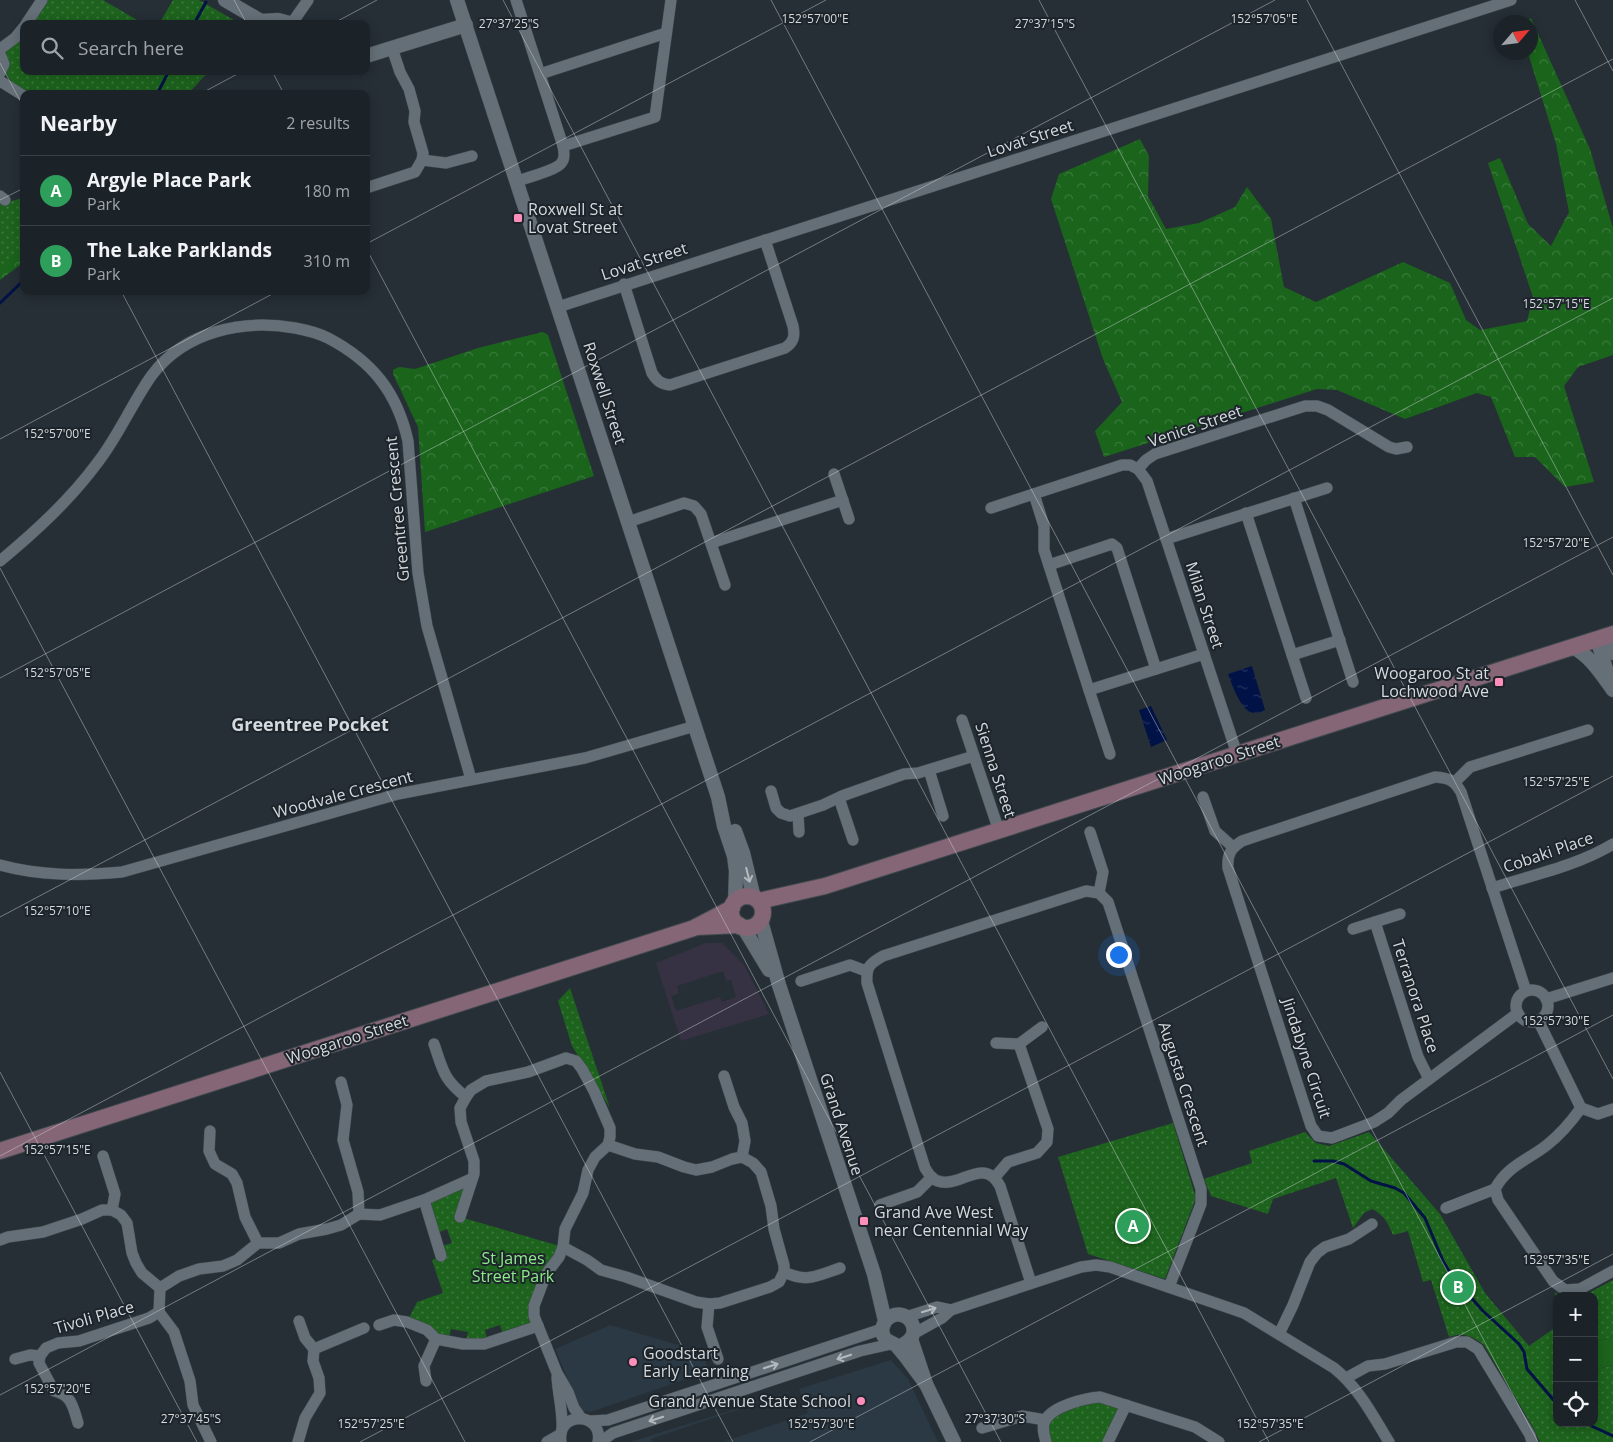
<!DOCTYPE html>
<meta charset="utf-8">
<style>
body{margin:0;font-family:"Open Sans",sans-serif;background:#292f34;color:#f1f3f6}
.controls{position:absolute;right:15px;bottom:15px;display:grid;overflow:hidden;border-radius:10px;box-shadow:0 2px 12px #0003}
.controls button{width:45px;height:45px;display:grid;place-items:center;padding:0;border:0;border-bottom:1px solid #3a4045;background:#1c2328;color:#f1f3f6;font:25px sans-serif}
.compass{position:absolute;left:1493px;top:15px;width:45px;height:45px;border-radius:50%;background:#1c2328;box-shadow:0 2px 12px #0003;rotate:62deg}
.you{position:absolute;left:1118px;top:954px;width:18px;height:18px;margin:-12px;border:4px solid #fff;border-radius:50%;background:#1a73e8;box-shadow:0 0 0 8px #1a73e833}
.badge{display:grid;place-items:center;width:32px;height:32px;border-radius:50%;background:#1a73e8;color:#fff;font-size:16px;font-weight:700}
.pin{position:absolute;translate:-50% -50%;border:2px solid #fff;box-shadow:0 1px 5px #0006}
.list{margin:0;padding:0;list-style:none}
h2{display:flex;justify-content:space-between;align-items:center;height:65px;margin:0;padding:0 20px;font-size:21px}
h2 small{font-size:16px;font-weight:400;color:#a0a4a8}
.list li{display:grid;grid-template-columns:32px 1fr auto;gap:15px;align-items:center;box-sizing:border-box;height:70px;padding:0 20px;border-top:1px solid #3a4045}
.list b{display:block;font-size:19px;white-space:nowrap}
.list p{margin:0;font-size:16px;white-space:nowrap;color:#a0a4a8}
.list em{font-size:16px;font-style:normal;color:#a0a4a8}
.icon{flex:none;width:28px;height:28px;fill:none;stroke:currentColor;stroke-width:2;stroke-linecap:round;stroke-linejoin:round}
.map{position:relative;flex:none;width:1613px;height:1442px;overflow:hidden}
.search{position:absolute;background:#1c2328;box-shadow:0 2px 12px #0003;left:20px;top:20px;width:350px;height:55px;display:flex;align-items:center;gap:12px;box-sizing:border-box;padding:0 18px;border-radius:10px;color:#a0a4a8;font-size:19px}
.panel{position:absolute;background:#1c2328;box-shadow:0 2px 12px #0003;left:20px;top:90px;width:350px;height:205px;border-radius:10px}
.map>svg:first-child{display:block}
</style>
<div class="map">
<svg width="1613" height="1442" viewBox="0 0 1613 1442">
<defs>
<pattern id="forest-crowns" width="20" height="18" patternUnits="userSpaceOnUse" patternTransform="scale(1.25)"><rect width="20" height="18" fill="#1a641b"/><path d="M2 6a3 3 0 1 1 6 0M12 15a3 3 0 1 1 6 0" fill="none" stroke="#3a7a3c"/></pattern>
<pattern id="park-dots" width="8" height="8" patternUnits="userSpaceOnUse" patternTransform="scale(1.25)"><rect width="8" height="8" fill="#1d631d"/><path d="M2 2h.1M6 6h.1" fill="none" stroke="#3d793d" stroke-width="1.8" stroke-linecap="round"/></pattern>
<pattern id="water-ripples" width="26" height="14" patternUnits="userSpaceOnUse" patternTransform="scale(1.25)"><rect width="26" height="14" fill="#001246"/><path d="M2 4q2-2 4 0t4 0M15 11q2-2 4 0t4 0" fill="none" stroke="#243460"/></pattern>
</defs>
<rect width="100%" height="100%" fill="#262f36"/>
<path fill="#373243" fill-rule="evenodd" d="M706 943H722L744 965 769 1014 681 1041 656 963ZM723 971 726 981 731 980 736 997 722 1002 720 997 676 1011 671 996 679 993 677 986Z"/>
<g fill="#2a3944">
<path d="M610 1325 702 1352 709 1371 591 1412 581 1410 555 1349Z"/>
<path d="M891 1360 908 1379 938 1442H723L808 1413 799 1389 651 1439 652 1442H630Z"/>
</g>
<g fill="url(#forest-crowns)">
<path d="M1531 18 1590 149 1613 228V355L1578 367 1564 386 1594 482 1565 487 1535 457H1515L1491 397 1477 393 1405 419 1337 390 1317 389 1104 457 1095 431 1122 402 1103 359 1051 199 1059 174 1140 139 1149 156 1148 196 1166 229 1199 223 1235 207 1247 187 1271 219 1284 287 1316 302 1403 262 1450 283 1466 320 1480 330 1527 321 1533 297 1488 163 1500 158 1528 224 1551 246 1569 212 1556 144 1528 53 1530 52V22H1525Z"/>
<path d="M24 198V262L0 280V204Z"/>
<path d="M543 332 548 335 594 476 425 532 418 427 393 374V370L399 367 415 369 478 348Z"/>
</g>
<g fill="url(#park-dots)" fill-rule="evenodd">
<path d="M48 0H103L144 24H30Z"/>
<path d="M173 0H199L239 23 159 24Z"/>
<path d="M24 33V71H209L188 94H32L12 82 6 74 8 69 6 52Z"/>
<path d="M24 198V247L0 270V204Z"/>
<path d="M570 988 610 1108 572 1046 558 1001Z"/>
<path d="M1173 1123 1196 1198 1165 1279 1088 1254 1058 1157Z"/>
<path d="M1305 1132 1316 1143 1329 1146 1369 1132 1440 1214 1485 1293 1529 1346 1556 1327 1555 1292 1561 1296H1557V1423H1594V1370L1613 1365V1442H1540L1534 1429 1484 1345C1472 1336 1464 1332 1449 1337L1431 1280 1423 1282 1408 1231 1393 1235C1388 1223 1384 1215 1372 1209L1364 1213 1353 1228 1336 1178 1273 1199 1268 1214 1211 1196 1204 1179 1252 1163 1249 1151Z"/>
<path d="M471 1179 460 1217 563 1247C559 1257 552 1264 546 1274 537 1289 532 1309 538 1326L484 1344H463L436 1339 427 1330 407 1322 417 1302 443 1293 432 1260 441 1256 424 1200ZM447 1229 452 1243 442 1246 437 1233ZM500 1325 503 1334 487 1339 485 1330ZM451 1329 468 1332 466 1341 449 1338Z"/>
<path d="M1613 1280V1337L1594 1342V1296H1583Z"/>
<path d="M1089 1398 1126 1405 1108 1442H1046L1045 1420Z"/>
</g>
<path fill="#1d631d" d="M1613 1337V1365L1594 1370V1342Z"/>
<g fill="url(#water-ripples)">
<path d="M1252 666 1265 710C1262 712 1257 713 1254 713 1241 712 1232 684 1228 674Z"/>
<path d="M1151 706 1167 740 1151 747 1139 710Z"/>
</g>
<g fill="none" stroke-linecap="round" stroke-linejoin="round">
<g stroke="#001246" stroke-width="3">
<path d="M194 24 206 2"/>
<path d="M157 94 169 71"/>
<path d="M0 303 24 280"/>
<path d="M1314 1161H1333L1344 1164 1371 1181 1395 1188 1404 1193 1425 1218 1443 1261 1452 1276 1483 1311 1519 1344 1524 1352 1527 1369 1557 1404"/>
<path d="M1585 1423 1613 1436"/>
</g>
<defs>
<g id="minor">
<path d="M516 0 563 146C564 151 565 158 562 162 558 170 526 178 517 181"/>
<path d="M292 23 308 0"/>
<path d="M26 24 42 0"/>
<path d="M0 49 15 38 24 27"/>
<path d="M0 54 4 64 0 73"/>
<path d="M540 74 666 33"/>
<path d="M0 81 24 96"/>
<path d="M563 146 655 117 671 0"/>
<path d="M422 160 446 163 472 156"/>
<path d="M366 188 415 172 422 160 423 153 414 122 415 111 409 89 400 72 392 48"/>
<path d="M0 196 5 200"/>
<path d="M624 284 652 373C657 381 661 384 670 385L785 348C794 342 795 336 793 326L765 240"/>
<path d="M558 307 1511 0"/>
<path d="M1138 469 1147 481 1237 754"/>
<path d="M834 474 849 519"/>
<path d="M1034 494 1044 526V550L1089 690 1204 654"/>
<path d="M1294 498 1353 682"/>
<path d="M991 508 1122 465H1130L1138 469 1146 460 1155 454 1305 406H1317L1328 410 1389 447 1396 449 1407 447"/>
<path d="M1246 513 1306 698"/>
<path d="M628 522 684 503 694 506 701 514 725 585"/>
<path d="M1166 539 1327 488"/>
<path d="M711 543 843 500"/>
<path d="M0 561C36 531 70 500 98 462 119 435 132 403 152 375 185 331 243 319 295 328 306 330 318 333 328 338 372 361 397 392 408 441L418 573 427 626 471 779"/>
<path d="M1049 565 1112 544 1117 548 1156 669"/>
<path d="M1292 655 1340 640"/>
<path d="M1089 690 1110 754"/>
<path d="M962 720 999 831"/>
<path d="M929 770 943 816"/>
<path d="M1455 782 1470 767 1588 730"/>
<path d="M771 791 776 808 781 813 790 816 823 805 842 796 904 774 918 773 974 756"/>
<path d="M1203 797 1215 831 1233 847"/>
<path d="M839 798 853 840"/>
<path d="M798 814 799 832"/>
<path d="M1090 832 1103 872 1099 893"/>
<path d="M0 865C41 876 80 876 122 872L398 794 585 758 695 726"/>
<path d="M1492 888C1532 875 1577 866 1613 844"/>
<path d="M1375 922 1418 1057 1429 1079"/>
<path d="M1353 929 1400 914"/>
<path d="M801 981 850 965 866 971"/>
<circle cx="1532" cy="1006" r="16"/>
<path d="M1546 999 1613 978"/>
<path d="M1518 1013 1401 1100 1388 1113 1374 1122 1332 1138 1318 1136 1311 1126 1228 868C1227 854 1231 848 1242 841L1435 777C1449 778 1454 780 1461 792L1526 991"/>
<path d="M1538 1020 1581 1108"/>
<path d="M996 1043 1019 1044 1042 1027"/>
<path d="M434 1044C443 1070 443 1079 466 1097"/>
<path d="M724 1076 734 1107 742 1123 745 1141 742 1157"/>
<path d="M341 1082 347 1105 343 1140 358 1192 359 1214"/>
<path d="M1613 1109 1598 1114 1581 1108C1571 1122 1561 1134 1547 1145 1528 1160 1507 1166 1495 1189L1498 1200 1553 1281 1565 1290 1580 1289 1613 1271"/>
<path d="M210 1131 209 1151 215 1164 232 1174 237 1183 245 1217 258 1243"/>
<path d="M103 1156 115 1194 112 1210"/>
<path d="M995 1177 1008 1162 1037 1153 1047 1142 1048 1129 1019 1044"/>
<path d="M424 1200 441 1256"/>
<path d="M880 1205 917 1192 932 1177"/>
<path d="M1446 1208 1495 1189"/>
<path d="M460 1217 474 1174V1161L461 1122 460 1108 466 1097 471 1090 486 1081 528 1072 566 1058 576 1061 582 1069 594 1091 610 1128V1137L608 1145 595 1157 588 1170 583 1193 565 1229 563 1247 559 1257 546 1274 534 1306V1316L557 1373 568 1392 574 1408 581 1418"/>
<path d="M0 1240 8 1237 43 1232 82 1219 102 1210H112L121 1215 127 1223 132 1253 136 1263 142 1273 160 1288 159 1312 174 1332 190 1381 193 1405 211 1442"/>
<path d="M563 1247 587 1260 601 1270 626 1277 696 1302 709 1304 720 1303 770 1287 779 1282 784 1272V1265L774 1229 771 1206 761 1172 753 1163 742 1157 732 1159 712 1167 696 1170 684 1167 658 1157 635 1154 608 1145"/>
<path d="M784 1272C808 1283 816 1276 840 1268"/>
<path d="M1031 1283 1000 1186C982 1153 956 1195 932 1178 930 1176 927 1171 925 1168L867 983C866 967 869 964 883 956L1086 891 1099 893 1108 902 1201 1189V1204L1169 1287"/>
<path d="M160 1288 179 1276 199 1269 223 1266 237 1260 258 1243H279L299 1234 327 1229 341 1225 359 1214 380 1215 424 1200 471 1179"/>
<path d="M709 1304 707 1327 718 1359"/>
<path d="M906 1317 937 1307 951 1310"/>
<path d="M299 1321 305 1338 314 1349"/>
<path d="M379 1325 394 1320 407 1322 427 1330 436 1339 463 1344H484L538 1326"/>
<path d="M913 1334 942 1318 951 1310 1081 1267 1096 1265 1110 1267 1244 1313 1334 1368C1359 1388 1373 1416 1389 1442"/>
<path d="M1279 1334 1293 1305 1310 1262 1317 1253 1325 1247 1349 1239 1372 1224"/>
<path d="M15 1359 30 1355 40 1356"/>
<path d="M557 1377C558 1395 563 1411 562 1429"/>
<path d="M1346 1378 1368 1366 1385 1364 1456 1342H1467L1478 1349 1530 1435 1532 1442"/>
<path d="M426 1381 424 1366 436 1339"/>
<path d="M591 1421 608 1420 882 1329"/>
<path d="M78 1423C73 1407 72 1395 54 1391L39 1363 40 1356 46 1348 58 1343 79 1341 149 1318 159 1312"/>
<path d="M982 1428 1022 1416 1045 1420"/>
<path d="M298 1442 305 1418 320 1393 319 1378 313 1361 314 1349 364 1328"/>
<path d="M547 1442 561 1434"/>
<path d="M561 1442C556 1410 604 1412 598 1442"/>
<path d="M600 1442 613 1433 860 1351 891 1344"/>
<path d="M1046 1442C1044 1435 1041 1426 1046 1419 1054 1406 1085 1398 1100 1397L1195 1427 1219 1442"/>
<path d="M1108 1442 1126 1405"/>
</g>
<g id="tertiary">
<path d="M225 0 261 21 278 20 293 24"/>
<path d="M457 0 718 797 724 826 734 856 736 871 735 903"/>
<path d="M366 56 466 25"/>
<path d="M1608 635 1613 653"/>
<path d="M1597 639 1610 682"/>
<path d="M1572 647C1590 655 1602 675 1613 690"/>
<path d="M735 831 743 853 754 898"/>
<path d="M761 921 779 985 874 1274 885 1321 882 1329 883 1335 886 1340 896 1345 906 1357 926 1384"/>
<path d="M743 927 769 970"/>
<path d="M885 1321C904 1301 927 1332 904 1344"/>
<path d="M911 1339 926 1384 954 1442"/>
</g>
<g id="secondary">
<circle cx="747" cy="912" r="16"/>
<path d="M759 901 825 886 1613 634"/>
<path d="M696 927 739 925"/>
<path d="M0 1151 694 928 732 908"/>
</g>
</defs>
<use href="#minor" stroke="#424a4f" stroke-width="12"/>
<use href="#tertiary" stroke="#424a4f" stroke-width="15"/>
<use href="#secondary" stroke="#424a4f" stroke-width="18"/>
<use href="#minor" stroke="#656f77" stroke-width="11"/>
<use href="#tertiary" stroke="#656f77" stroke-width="14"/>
<use href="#secondary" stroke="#856676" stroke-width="16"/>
</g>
<defs><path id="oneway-shaft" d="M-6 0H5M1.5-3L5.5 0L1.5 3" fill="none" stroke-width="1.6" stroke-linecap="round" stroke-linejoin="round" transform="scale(1.25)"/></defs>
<g stroke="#b3babf">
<use href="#oneway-shaft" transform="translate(748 875) rotate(76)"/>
<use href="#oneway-shaft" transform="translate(929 1310) rotate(-17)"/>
<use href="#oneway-shaft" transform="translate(844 1357) rotate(162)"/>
<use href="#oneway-shaft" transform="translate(771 1366) rotate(-18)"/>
<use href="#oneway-shaft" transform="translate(656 1419) rotate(162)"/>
</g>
<path fill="none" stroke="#d4dade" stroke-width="1" stroke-opacity="0.45" d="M234 0 247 24M503 0 1269 1442M771 0 1538 1442M1039 0 1613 1079M1307 0 1613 575M1575 0 1613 71M332 24 377 0M0 63 24 108M272 71 284 94M200 94 243 71M0 200 24 188M366 244 826 0M366 248 1001 1442M121 291 733 1442M0 439 278 291M0 568 465 1442M0 678 1275 0M0 917 1613 59M0 1072 197 1442M0 1156 1613 298M0 1395 1613 537M360 1442 1613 776M810 1442 1613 1015M1259 1442 1613 1254"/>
<g fill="#ff8ebb" stroke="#1d252b" stroke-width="2">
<rect x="513" y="213" width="10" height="10" rx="2.5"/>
<rect x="1494" y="677" width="10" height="10" rx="2.5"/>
<rect x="859" y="1216" width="10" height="10" rx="2.5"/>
<circle cx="633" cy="1362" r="5"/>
<circle cx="861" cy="1401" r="5"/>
</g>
<g text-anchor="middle" stroke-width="4" stroke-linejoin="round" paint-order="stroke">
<g font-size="16" fill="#d4dade" stroke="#1d252b">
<text transform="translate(1030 138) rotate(-18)" y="6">Lovat Street</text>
<text transform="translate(644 261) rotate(-18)" y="6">Lovat Street</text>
<text transform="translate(605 393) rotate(72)" y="6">Roxwell Street</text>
<text transform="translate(1195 426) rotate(-19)" y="6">Venice Street</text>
<text transform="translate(397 509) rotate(-95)" y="6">Greentree Crescent</text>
<text transform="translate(1205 605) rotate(72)" y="6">Milan Street</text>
<text transform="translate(1219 760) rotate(-18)" y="6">Woogaroo Street</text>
<text transform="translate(996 770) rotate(72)" y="6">Sienna Street</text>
<text transform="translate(343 794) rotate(-15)" y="6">Woodvale Crescent</text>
<text transform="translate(1548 852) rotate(-19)" y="6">Cobaki Place</text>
<text transform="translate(1416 996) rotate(72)" y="6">Terranora Place</text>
<text transform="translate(347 1039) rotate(-18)" y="6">Woogaroo Street</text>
<text transform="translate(1307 1058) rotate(72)" y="6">Jindabyne Circuit</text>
<text transform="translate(1184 1084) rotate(72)" y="6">Augusta Crescent</text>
<text transform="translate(842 1124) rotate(72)" y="6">Grand Avenue</text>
<text transform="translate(94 1317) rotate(-16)" y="6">Tivoli Place</text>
</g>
<g font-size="16" fill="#d4dade" stroke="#1d252b" text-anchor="start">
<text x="528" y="215">Roxwell St at<tspan x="528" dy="18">Lovat Street</tspan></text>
<text x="1489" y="679" text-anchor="end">Woogaroo St at<tspan x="1489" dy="18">Lochwood Ave</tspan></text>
<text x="874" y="1218">Grand Ave West<tspan x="874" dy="18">near Centennial Way</tspan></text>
<text x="643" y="1359">Goodstart<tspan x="643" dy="18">Early Learning</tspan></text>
<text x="851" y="1407" text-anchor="end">Grand Avenue State School</text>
</g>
<g font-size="16" fill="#8eeb8a" stroke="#1d252b">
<text x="513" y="1264">St James<tspan x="513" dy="18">Street Park</tspan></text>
</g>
<g font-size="18" font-weight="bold" fill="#d4dade" stroke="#1d252b">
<text x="310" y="731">Greentree Pocket</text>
</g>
</g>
<g font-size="12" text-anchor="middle" fill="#d4dade" stroke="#1d252b" stroke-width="4" stroke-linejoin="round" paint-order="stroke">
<text x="815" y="23">152°57'00"E</text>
<text x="1264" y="23">152°57'05"E</text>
<text x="509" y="28">27°37'25"S</text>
<text x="1045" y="28">27°37'15"S</text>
<text x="1556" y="308">152°57'15"E</text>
<text x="57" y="438">152°57'00"E</text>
<text x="1556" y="547">152°57'20"E</text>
<text x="57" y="677">152°57'05"E</text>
<text x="1556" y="786">152°57'25"E</text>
<text x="57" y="915">152°57'10"E</text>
<text x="1556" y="1025">152°57'30"E</text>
<text x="57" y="1154">152°57'15"E</text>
<text x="1556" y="1264">152°57'35"E</text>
<text x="57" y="1393">152°57'20"E</text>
<text x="191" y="1423">27°37'45"S</text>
<text x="995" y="1423">27°37'30"S</text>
<text x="371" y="1428">152°57'25"E</text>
<text x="821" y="1428">152°57'30"E</text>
<text x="1270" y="1428">152°57'35"E</text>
</g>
</svg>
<div class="controls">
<button>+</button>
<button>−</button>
<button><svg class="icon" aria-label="locate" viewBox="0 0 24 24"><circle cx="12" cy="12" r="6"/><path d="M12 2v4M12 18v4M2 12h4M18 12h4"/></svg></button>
</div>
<svg class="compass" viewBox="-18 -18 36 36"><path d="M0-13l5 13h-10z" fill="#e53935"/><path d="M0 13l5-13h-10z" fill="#a0a4a8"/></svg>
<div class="you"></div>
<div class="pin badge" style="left:1133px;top:1226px;background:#2e9e5b">A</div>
<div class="pin badge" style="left:1458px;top:1287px;background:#2e9e5b">B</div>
<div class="search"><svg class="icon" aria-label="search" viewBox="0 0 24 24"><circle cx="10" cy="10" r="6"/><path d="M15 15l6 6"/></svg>Search here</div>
<section class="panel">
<h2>Nearby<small>2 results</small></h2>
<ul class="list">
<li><span class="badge" style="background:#2e9e5b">A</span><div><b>Argyle Place Park</b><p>Park</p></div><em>180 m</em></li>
<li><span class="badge" style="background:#2e9e5b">B</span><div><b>The Lake Parklands</b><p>Park</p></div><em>310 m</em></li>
</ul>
</section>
</div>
